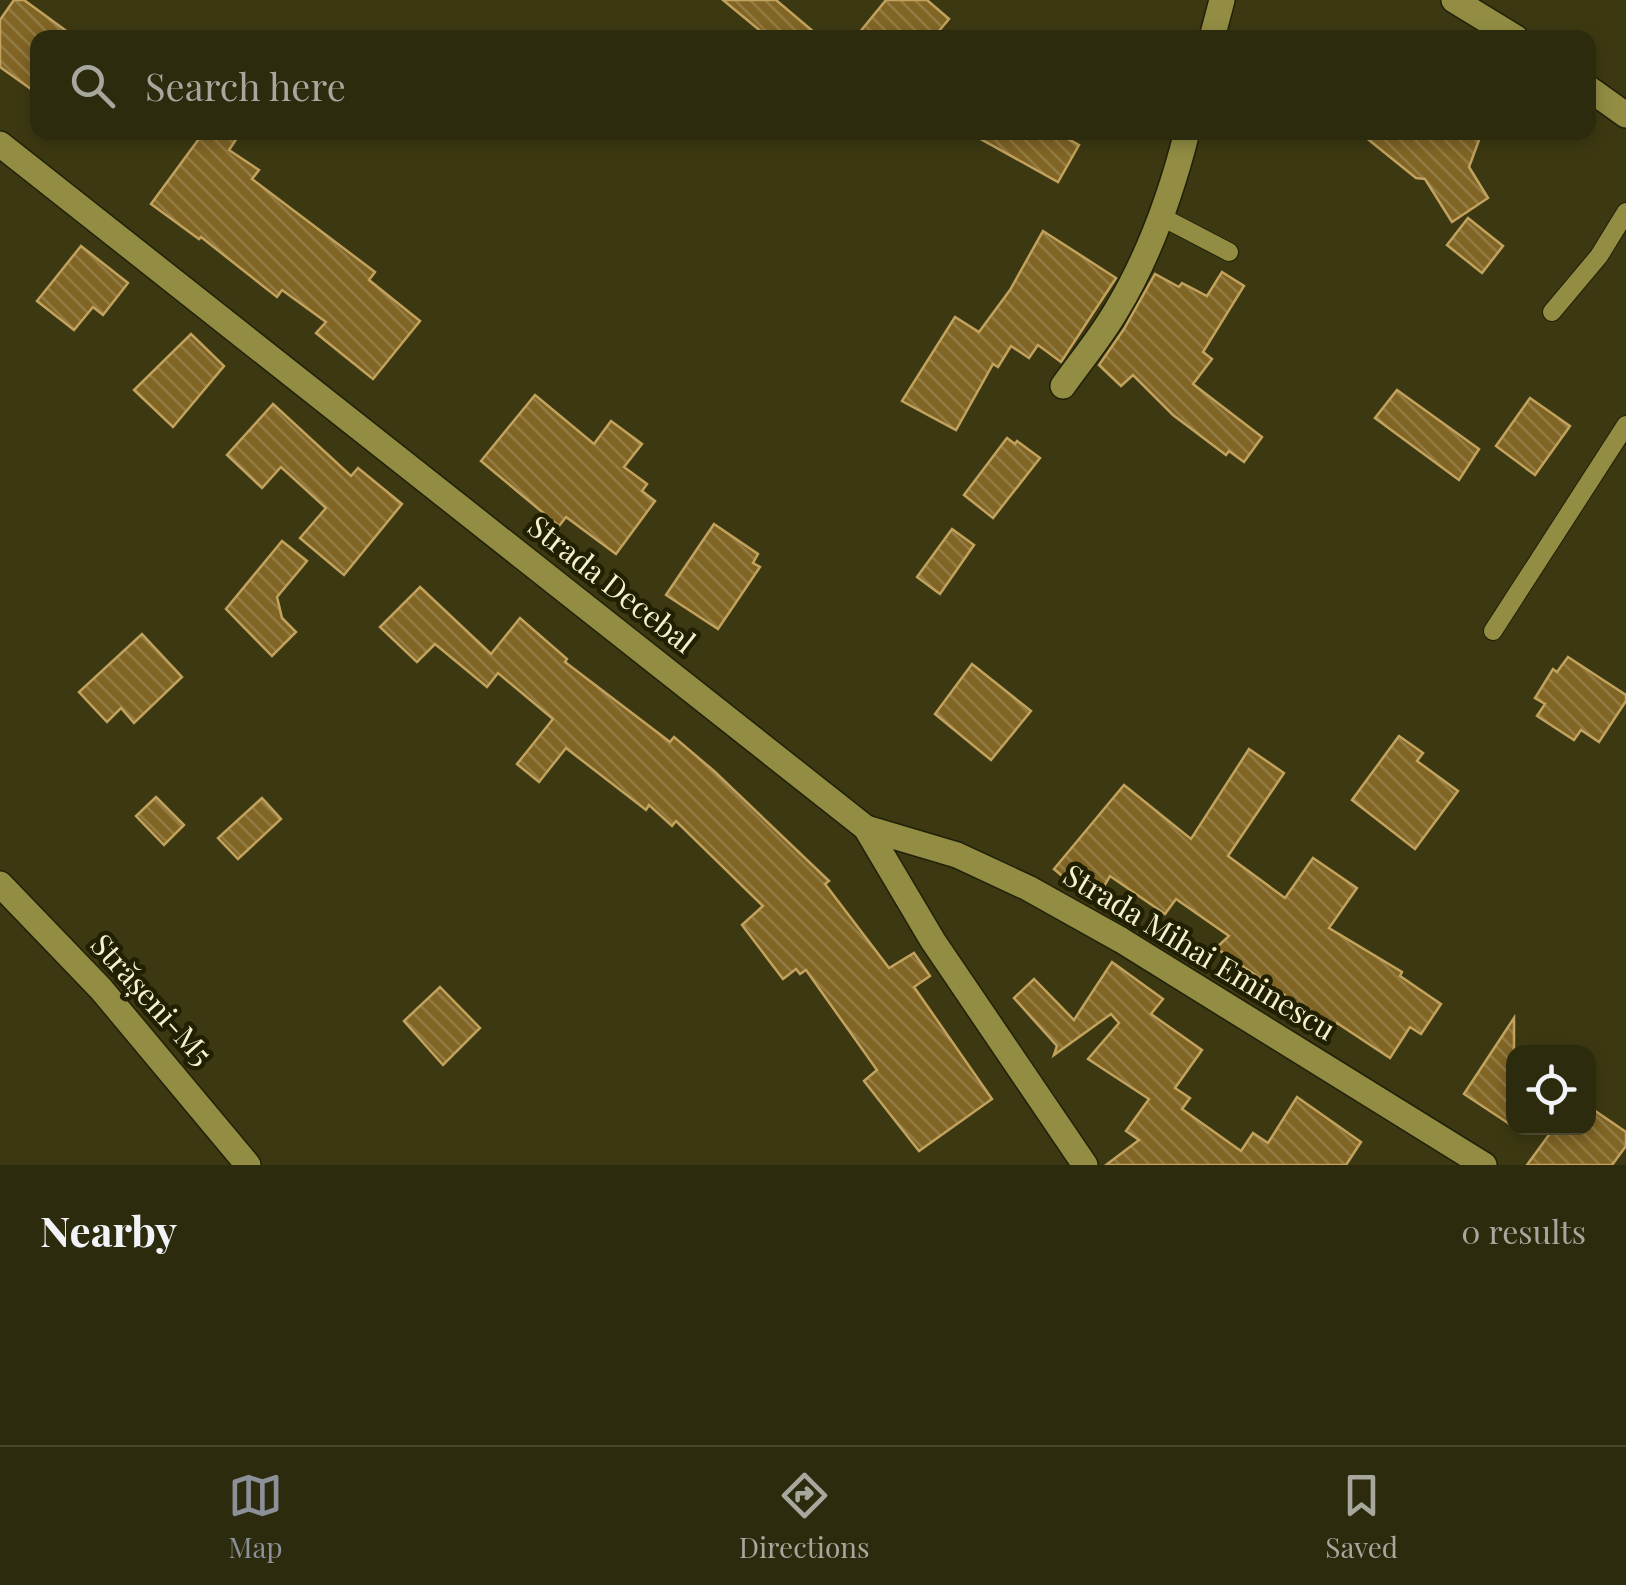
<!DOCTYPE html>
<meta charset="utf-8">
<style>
body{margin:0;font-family:"Playfair Display",serif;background:#353317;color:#f1f3f6}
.controls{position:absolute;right:30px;bottom:30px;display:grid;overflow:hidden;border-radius:20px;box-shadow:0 5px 15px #0003}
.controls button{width:90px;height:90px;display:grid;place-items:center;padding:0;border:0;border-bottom:2px solid #48472e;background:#2d2b0e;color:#f1f3f6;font:50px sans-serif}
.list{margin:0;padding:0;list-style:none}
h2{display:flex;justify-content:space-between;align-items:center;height:130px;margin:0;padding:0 40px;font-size:42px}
h2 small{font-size:32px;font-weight:400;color:#a7a79e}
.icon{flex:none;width:55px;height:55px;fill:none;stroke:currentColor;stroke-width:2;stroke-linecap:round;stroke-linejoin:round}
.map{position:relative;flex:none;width:1626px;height:1165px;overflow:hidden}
.search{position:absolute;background:#2d2b0e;box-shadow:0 5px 15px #0003;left:30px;right:30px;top:30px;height:110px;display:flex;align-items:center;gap:25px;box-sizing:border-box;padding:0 35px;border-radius:20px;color:#a7a79e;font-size:38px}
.sheet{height:280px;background:#2d2b0e}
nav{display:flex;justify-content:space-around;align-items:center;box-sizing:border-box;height:140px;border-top:2px solid #48472e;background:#2d2b0e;font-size:28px;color:#a7a79e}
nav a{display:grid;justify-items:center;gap:5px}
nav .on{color:#8c9099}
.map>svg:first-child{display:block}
</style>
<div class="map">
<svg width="1626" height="1165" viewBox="0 0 1626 1165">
<defs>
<pattern id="building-back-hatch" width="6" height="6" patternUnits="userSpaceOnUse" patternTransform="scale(2.5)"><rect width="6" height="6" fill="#816525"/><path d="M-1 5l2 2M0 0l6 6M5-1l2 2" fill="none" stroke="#937c44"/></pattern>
</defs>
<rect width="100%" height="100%" fill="#3c3912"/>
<g fill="url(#building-back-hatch)" stroke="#c2a25d" stroke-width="2.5">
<path d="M14 0H24L76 38H38V94L0 67V20Z"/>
<path d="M723 0H776L821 38H769Z"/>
<path d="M886 0H927L949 19 933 38H855Z"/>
<path d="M204 132H241L229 150 259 170 252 179 375 272 369 280 420 321 373 379 316 333 326 322 282 290 277 297 201 237 199 239 151 204Z"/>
<path d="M968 132H1055L1079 145 1058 182Z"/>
<path d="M1359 132H1482L1469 167 1488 198 1452 222 1425 179 1416 178Z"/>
<path d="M1468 218 1503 246 1482 273 1447 245Z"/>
<path d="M1043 231 1116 278 1061 362 1038 345 1029 358 1011 346 998 367 993 364 956 430 902 401 955 317 979 332 1010 290Z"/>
<path d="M81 246 128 283 103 315 93 307 74 330 37 301Z"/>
<path d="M1222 272 1244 286 1203 352 1212 359 1193 384 1262 437 1244 462 1229 451 1226 455 1173 415 1133 375 1121 386 1099 365 1124 329 1155 274 1179 287 1182 283 1207 296Z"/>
<path d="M191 334 224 366 173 427 134 390Z"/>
<path d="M1397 390 1479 449 1459 480 1375 418Z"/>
<path d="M535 395 594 444 611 421 642 444 624 467 647 484 642 491 655 501 616 554 566 517 559 526 481 461Z"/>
<path d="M1530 398 1570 426 1535 475 1496 446Z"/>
<path d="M273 404 351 476 358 468 402 504 344 575 300 538 326 508 281 467 262 488 227 455Z"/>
<path d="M1007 438 1015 444 1017 441 1040 458 993 518 964 495Z"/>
<path d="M714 524 758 554 753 563 760 567 718 629 666 595Z"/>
<path d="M952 529 974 545 940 594 917 577Z"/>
<path d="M282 541 307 561 277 597 282 618 296 632 272 656 226 609Z"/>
<path d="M420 587 491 654 520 618 567 659 565 662 670 742 674 737 714 771 829 881 825 884 889 968 914 953 930 976 914 987 992 1099 919 1151 864 1081 877 1070 806 970 800 974 796 969 783 979 742 925 763 906 676 821 672 826 649 805 646 810 566 748 539 782 517 764 553 719 498 673 487 687 435 644 417 662 380 627Z"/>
<path d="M142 634 182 677 134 723 121 708 107 722 79 692Z"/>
<path d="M1568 657 1626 695V701L1599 742 1581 730 1574 740 1537 716 1545 704 1535 698 1553 669 1557 672Z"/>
<path d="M972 664 1031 711 991 760 935 714Z"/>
<path d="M1399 736 1423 753 1417 761 1458 791 1415 849 1352 800Z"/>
<path d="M1249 749 1284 773 1228 856 1285 898 1313 858 1357 888 1329 928 1402 972 1400 976 1441 1004 1421 1034 1410 1027 1390 1058 1337 1023 1333 1028 1216 948 1229 936 1176 899 1165 914 1110 876 1103 888 1081 878 1074 886 1054 869 1124 785 1191 839Z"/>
<path d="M156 797 184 825 164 845 136 816Z"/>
<path d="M262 798 281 819 238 859 218 838Z"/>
<path d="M1112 962 1163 999 1151 1014 1202 1050 1175 1088 1190 1098 1182 1109 1241 1151 1253 1133 1268 1143 1297 1097 1361 1142 1346 1165H1106L1139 1140 1126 1131 1149 1099 1088 1059 1119 1023 1111 1014 1054 1055 1057 1046 1014 998 1034 979 1074 1020Z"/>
<path d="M440 987 480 1028 443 1065 404 1021Z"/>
<path d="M1514 1018V1127L1464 1094Z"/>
<path d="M1588 1106 1626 1132V1146L1612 1165H1527L1554 1128H1588Z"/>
</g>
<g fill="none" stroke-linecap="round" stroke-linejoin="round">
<defs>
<g id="lane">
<path d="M1162 217 1229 252"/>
<path d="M1552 312 1599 256 1626 212"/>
<path d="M1493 631 1626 425"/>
</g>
<g id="street">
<path d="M1454 0 1516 38"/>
<path d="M1212 38 1222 0"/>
<path d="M1588 88 1626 115"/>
<path d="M0 144 866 828 933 941 1085 1165"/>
<path d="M1063 386C1080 362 1101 337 1116 311 1150 255 1171 195 1187 132"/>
<path d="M866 828 957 855 1028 888 1121 940 1484 1165"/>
</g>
<path id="secondary" d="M0 884 101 989 248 1165"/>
</defs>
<use href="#lane" stroke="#212008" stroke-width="20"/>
<use href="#street" stroke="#212008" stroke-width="28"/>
<use href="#secondary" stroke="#212008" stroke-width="28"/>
<use href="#lane" stroke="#928d43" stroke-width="18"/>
<use href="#street" stroke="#928d43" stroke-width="25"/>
<use href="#secondary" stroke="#928d43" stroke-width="25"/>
</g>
<g text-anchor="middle" stroke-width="9" stroke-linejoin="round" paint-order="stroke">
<g font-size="30" fill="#f5f3cf" stroke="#222002">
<text transform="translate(611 585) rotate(38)" y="10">Strada Decebal</text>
<text transform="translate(1199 953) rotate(31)" y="10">Strada Mihai Eminescu</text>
<text transform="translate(151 1000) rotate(48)" y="10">Strășeni-M5</text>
</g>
</g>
</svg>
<div class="controls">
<button><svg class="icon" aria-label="locate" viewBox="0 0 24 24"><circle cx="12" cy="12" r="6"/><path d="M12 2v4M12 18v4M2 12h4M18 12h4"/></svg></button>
</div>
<div class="search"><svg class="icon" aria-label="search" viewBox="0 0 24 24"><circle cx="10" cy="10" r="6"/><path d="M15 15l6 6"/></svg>Search here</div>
</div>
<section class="sheet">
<h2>Nearby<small>0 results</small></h2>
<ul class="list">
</ul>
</section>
<nav>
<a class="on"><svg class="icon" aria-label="map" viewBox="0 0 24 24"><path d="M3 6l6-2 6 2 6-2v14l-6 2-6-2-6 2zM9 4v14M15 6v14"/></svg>Map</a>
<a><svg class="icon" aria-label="directions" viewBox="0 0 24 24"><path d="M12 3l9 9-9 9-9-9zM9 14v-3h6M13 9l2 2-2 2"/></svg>Directions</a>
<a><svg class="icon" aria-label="saved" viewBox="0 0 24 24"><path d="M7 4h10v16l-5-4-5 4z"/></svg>Saved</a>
</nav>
